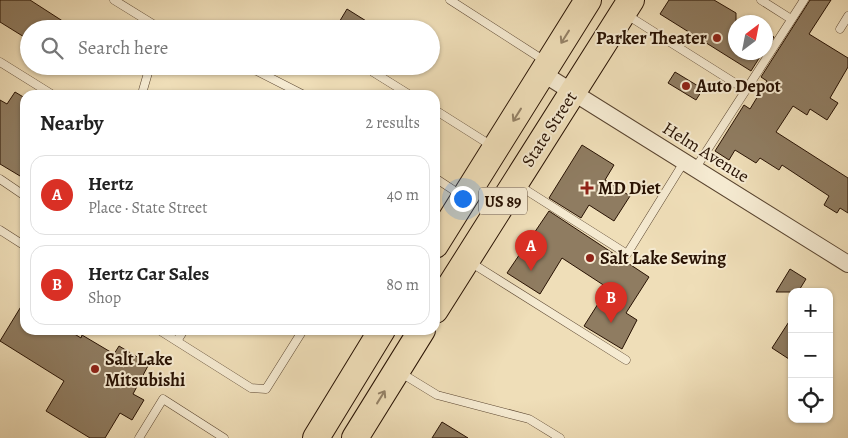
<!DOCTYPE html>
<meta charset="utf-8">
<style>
body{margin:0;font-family:Alegreya,serif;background:#f2f2f2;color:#222}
.controls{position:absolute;right:15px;bottom:15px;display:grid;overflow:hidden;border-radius:10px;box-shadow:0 1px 4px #0004}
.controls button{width:45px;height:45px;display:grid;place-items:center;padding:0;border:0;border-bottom:1px solid #e0e0e0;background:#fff;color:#222;font:25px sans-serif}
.compass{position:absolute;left:728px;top:15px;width:45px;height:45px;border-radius:50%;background:#fff;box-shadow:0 1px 4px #0004;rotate:32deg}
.you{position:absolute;left:462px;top:198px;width:18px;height:18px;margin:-12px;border:4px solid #fff;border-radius:50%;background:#1a73e8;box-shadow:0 0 0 8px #1a73e833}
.badge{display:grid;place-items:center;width:32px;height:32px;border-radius:50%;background:#d93025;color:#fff;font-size:16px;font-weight:700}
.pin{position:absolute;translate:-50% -41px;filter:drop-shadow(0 1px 2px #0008)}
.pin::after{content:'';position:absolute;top:26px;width:18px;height:15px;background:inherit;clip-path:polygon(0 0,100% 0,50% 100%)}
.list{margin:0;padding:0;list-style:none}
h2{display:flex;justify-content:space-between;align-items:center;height:65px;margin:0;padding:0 20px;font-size:21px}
h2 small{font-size:16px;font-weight:400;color:#767676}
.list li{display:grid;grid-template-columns:32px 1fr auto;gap:15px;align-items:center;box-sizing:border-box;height:80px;margin:0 10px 10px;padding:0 10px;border:1px solid #e0e0e0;border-radius:15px}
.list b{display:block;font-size:19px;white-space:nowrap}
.list p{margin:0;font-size:16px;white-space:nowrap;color:#767676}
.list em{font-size:16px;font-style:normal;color:#767676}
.icon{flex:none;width:28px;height:28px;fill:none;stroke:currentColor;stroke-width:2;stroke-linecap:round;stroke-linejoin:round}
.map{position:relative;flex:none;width:848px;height:438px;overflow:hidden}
.search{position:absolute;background:#fff;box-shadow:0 1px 4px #0004;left:20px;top:20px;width:420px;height:55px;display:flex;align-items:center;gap:12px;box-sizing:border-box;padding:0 18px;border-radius:28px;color:#767676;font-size:19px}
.panel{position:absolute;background:#fff;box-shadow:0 1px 4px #0004;left:20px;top:90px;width:420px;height:245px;border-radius:15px}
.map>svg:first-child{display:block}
</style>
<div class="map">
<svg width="848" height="438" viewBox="0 0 848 438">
<rect width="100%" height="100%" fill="#efdeb8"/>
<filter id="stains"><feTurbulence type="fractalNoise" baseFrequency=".004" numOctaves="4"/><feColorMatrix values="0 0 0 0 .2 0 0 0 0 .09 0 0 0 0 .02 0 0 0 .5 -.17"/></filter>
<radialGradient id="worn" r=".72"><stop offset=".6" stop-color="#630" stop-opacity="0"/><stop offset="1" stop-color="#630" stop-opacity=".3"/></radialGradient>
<g fill="#8f7c61" stroke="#281203">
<path d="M0 0H30L75 29H29V40L0 22Z"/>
<path d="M669 0H714L736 13V52H763L751 71 660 14Z"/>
<path d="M810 0H831L809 34 848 58V67L830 98 838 103 827 120 810 109 807 115 793 106 776 132 848 178V213L840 208 837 213 824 205 829 196 782 165 779 170 760 158 756 163 735 150 729 160 715 151 744 105 750 109 767 81 761 77Z"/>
<path d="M347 9 379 29H335Z"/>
<path d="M766 32 774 37 766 49Z"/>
<path d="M675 72 703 89 696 100 668 83Z"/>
<path d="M15 92 25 98V179L0 164V100L7 104Z"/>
<path d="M582 145 614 165 605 180 630 196 614 221 589 205 581 218 549 198Z"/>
<path d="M549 211 649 277 626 313 637 320 622 349 584 326 608 288 562 258 540 294 507 273Z"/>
<path d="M790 269 806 279 798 292H776Z"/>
<path d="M25 300V330H68L81 338 82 335 114 354 119 346 149 364 133 394 144 400 132 420 120 413 105 438H90L46 411 64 381 0 341Z"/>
<path d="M792 317V361L772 348Z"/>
<path d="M442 422 468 438H432Z"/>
</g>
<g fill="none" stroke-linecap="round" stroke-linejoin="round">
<defs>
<g id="lane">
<path d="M114 0 161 29"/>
<path d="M450 0 545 61"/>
<path d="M761 0 791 19"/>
<path d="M627 15 746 90"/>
<path d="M840 29 848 16"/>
<path d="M0 62 53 95"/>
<path d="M247 66 304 95"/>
<path d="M373 72 410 95"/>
<path d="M145 95 143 90 150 66"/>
<path d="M435 110 492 146"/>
<path d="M695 169 804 0"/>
<path d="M435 178 461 195"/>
<path d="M0 179 25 196"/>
<path d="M518 185 627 254 684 162"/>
<path d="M0 230 25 246"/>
<path d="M470 262 626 360"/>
<path d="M159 330 251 388 266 389 303 330"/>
<path d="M177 341 184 330"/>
<path d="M401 373 437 395 529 419 560 438"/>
<path d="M139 438 163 399 224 438"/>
</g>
<path id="street" d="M542 73 848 264"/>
<g id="primary">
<path d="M435 245 588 0"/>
<path d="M435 310 631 0"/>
<path d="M316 438 382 330"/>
<path d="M355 438 422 330"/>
</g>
</defs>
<use href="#lane" stroke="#5a4530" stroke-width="9"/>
<use href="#street" stroke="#5a4530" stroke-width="18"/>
<use href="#primary" stroke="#281203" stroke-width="28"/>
<use href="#lane" stroke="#f5ead1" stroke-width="8"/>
<use href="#street" stroke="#f5ead1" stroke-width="16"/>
<use href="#primary" stroke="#efdeb8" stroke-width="26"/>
</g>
<defs><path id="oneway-shaft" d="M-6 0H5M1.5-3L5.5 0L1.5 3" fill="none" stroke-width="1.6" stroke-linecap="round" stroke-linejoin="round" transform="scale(1.25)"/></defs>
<g stroke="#958267">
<use href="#oneway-shaft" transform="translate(565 37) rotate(122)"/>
<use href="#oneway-shaft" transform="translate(517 115) rotate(122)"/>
<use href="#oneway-shaft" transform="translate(381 397) rotate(-58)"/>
</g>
<g fill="#8f2418" stroke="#f5ead1" stroke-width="2">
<circle cx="717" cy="38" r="5"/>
<circle cx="686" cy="86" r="5"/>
<path d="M584.5 180.5h5v5h5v5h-5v5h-5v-5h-5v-5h5z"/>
<circle cx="590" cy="258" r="5"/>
<circle cx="95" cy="369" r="5"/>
</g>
<g text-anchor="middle" stroke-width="4" stroke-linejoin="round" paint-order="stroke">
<rect fill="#f5ead1" stroke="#665341" stroke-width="1" x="479" y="187.5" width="48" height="27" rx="4"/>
<g font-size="16" font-weight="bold" fill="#281203">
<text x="503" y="207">US 89</text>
</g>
<g font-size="18" font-weight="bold" fill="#281203" stroke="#f5ead1" text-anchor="start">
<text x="707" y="44" text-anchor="end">Parker Theater</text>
<text x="696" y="92">Auto Depot</text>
<text x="598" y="194">MD Diet</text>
<text x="600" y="264">Salt Lake Sewing</text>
<text x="105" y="365">Salt Lake<tspan x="105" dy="21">Mitsubishi</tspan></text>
</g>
<g font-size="18" fill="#281203" stroke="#f5ead1">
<text transform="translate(549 129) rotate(-57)" y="6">State Street</text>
<text transform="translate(706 152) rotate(32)" y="6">Helm Avenue</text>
</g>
</g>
<rect width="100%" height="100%" filter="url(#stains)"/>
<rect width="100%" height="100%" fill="url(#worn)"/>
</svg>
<div class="controls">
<button>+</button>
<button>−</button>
<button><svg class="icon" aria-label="locate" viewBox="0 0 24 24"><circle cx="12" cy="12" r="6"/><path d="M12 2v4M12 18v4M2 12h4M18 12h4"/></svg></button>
</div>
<svg class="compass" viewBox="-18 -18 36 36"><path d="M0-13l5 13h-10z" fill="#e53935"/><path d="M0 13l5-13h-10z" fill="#767676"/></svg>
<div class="you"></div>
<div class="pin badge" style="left:531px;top:271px">A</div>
<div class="pin badge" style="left:611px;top:323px">B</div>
<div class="search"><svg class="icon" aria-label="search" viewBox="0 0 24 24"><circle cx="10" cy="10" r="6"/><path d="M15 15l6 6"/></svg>Search here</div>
<section class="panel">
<h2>Nearby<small>2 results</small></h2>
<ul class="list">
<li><span class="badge">A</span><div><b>Hertz</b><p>Place · State Street</p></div><em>40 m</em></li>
<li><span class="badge">B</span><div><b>Hertz Car Sales</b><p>Shop</p></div><em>80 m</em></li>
</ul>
</section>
</div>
